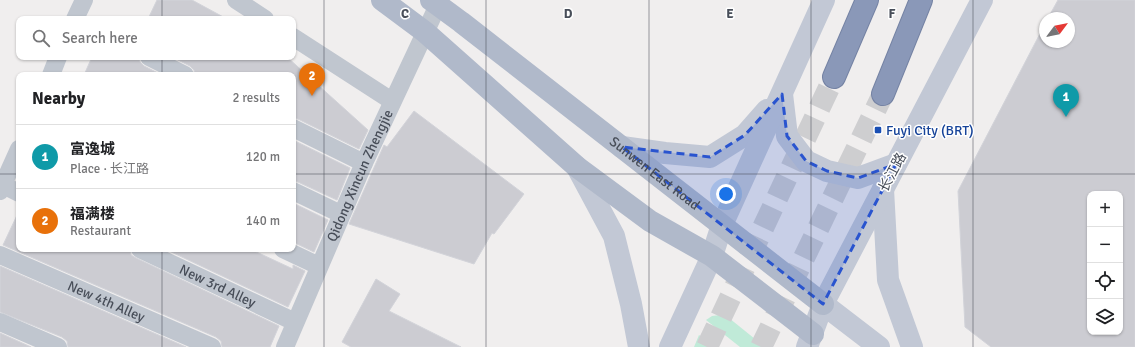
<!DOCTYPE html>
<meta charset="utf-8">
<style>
body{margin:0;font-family:Signika,"Noto Sans SC",sans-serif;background:#f6f6f6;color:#202124}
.controls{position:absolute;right:12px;bottom:12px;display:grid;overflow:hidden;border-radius:8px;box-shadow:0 1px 3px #0004}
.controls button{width:36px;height:36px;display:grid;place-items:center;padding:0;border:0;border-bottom:1px solid #e0e0e0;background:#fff;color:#202124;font:20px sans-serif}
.compass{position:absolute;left:1039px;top:12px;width:36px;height:36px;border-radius:50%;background:#fff;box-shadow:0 1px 3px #0004;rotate:58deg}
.you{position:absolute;left:726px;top:194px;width:14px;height:14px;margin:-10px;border:3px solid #fff;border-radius:50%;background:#1a73e8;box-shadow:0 0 0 6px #1a73e833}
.badge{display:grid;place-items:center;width:26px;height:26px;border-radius:50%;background:#2954cf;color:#fff;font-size:13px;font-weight:700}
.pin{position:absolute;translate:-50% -33px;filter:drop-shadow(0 1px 2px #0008)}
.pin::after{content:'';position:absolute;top:21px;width:14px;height:12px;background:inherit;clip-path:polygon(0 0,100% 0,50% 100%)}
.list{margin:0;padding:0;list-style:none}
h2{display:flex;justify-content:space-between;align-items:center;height:52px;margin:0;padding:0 16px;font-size:17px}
h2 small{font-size:13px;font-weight:400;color:#757577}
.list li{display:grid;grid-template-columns:26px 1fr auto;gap:12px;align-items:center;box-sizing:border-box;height:64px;padding:0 16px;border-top:1px solid #e0e0e0}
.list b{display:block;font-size:15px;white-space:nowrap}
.list p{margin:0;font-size:13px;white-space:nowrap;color:#757577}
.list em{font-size:13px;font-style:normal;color:#757577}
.icon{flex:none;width:22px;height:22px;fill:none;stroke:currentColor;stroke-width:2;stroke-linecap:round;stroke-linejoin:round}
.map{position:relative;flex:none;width:1135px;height:347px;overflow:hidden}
.search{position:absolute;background:#fff;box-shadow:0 1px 3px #0004;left:16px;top:16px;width:280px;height:44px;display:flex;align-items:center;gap:10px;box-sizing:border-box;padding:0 14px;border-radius:8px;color:#757577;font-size:15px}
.panel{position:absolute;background:#fff;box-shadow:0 1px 3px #0004;left:16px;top:72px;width:280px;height:180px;border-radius:8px}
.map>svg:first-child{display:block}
</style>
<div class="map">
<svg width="1135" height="347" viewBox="0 0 1135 347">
<rect width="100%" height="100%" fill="#f0eeee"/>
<g fill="#c0ead8">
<path d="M720 315 729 318 765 347H740L706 320 712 316Z"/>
<path d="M699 335 716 347H694Z"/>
</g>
<g fill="#ccccd2" stroke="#d2d3d9" fill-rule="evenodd">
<path d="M157 0H192L227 19H148Z"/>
<path d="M1058 0H1135V347H991L965 327 958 191 1045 24V42H1069V18H1048ZM1090 194H1120V332H1090Z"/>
<path d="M92 57H139L140 62 144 66 162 75H84Z"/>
<path d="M172 57H287L368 130 359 149 298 119 293 118V75H195L194 70 190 66Z"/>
<path d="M414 111 524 194 494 234 492 233 474 264 349 224 384 145 387 147Z"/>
<path d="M293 140 350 168 337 200 298 182 293 181Z"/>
<path d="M293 203 328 220 314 252 293 242Z"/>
<path d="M19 211V249H130L131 255 136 258 279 326 270 347H222L221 341 216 337 3 245Z"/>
<path d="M165 249H250L293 269V265L305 271 288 307Z"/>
<path d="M0 266 186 347H68L67 341 62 337 0 312Z"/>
<path d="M376 279 400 294 389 311 461 347H351L342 342Z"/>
<path d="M0 333 31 347H0Z"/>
</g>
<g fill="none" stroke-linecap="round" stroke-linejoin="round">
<g stroke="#ceced0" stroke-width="22" stroke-dasharray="22 11" stroke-linecap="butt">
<path d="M707 347 834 77"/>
<path d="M761 347 883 94"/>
</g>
<defs>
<g id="highway">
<path d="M834 77 867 0"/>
<path d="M883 94 921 0"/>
</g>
</defs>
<use href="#highway" stroke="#7583a4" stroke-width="24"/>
<g stroke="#c0c6cf" stroke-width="18">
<path d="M236 0 265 19"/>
<path d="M75 19 84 0"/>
<path d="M293 37 392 101"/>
<path d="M149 57 185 75"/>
<path d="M51 75 58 57"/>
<path d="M293 128 364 163"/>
<path d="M3 185 19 193"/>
<path d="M0 191 19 149"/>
<path d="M293 191 341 214"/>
<path id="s1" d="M140 249 295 322"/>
<path d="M283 249 319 266"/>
<path id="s2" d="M0 255 212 347"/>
<path d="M0 322 58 347"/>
<path id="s3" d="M285 347 364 163 438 5"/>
</g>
<g stroke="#c2c8d5" stroke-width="22">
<path d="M782 94 787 136 806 161 827 171 858 178 896 164"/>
<path d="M622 147 665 153 710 157 745 135 767 110"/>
<path d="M577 167 614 236 631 304 639 347"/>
<path d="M883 189 888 280 912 347"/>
<path d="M823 304 879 347"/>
<path d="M670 347 712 256 722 225 824 0"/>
<path d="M807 347 823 304 982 0"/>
</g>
<g stroke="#b0b9ca" stroke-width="22">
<path d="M382 0 425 32 577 167 650 221 712 256 813 334"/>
<path id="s4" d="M431 0 461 22 823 304"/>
</g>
<use href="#highway" stroke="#8a98b8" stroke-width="22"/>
</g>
<path fill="#2954cf" fill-opacity="0.2" stroke="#2954cf" stroke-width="3" stroke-dasharray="8 5" stroke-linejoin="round" d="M782 94 787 136 806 161 827 171 858 178 896 164 823 304 622 147 710 157 745 135Z"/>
<path fill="none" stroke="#484e59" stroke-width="1" stroke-opacity="0.55" d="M162 0V19M324 0V347M486 0V347M649 0V347M811 0V347M973 0V347M162 57V75M0 174H19M293 174H1135M162 249V347"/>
<rect fill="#1a4fb4" stroke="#fff" stroke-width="1.5" x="874" y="126" width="8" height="8" rx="2"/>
<g text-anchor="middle" stroke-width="3" stroke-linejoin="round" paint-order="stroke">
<g font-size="14" fill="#164399" stroke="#fff" text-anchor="start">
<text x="886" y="135">Fuyi City (BRT)</text>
</g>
<g font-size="14" fill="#484e59" stroke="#fff">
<text transform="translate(892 172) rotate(-62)" y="5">长江路</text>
<text dy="5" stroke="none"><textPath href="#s4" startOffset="283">Sunwen East Road</textPath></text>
<text dy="5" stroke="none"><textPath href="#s3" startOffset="187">Qidong Xincun Zhengjie</textPath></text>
<text dy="5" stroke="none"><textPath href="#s1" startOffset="86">New 3rd Alley</textPath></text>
<text dy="5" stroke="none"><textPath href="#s2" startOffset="116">New 4th Alley</textPath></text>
</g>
</g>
<g font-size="13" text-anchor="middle" font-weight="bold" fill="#484e59" stroke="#fff" stroke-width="3" stroke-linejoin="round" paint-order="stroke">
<text x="405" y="18">C</text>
<text x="568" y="18">D</text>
<text x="730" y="18">E</text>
<text x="892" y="18">F</text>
</g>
</svg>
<div class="controls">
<button>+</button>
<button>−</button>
<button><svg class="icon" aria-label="locate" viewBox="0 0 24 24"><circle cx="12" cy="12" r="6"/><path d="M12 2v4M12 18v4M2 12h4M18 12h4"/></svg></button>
<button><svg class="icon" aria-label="layers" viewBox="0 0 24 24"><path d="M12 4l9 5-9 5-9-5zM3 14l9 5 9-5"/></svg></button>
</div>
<svg class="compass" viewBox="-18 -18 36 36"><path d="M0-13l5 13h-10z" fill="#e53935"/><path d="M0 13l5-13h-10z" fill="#757577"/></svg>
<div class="you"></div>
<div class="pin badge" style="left:1066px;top:117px;background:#0f9aa8">1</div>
<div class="pin badge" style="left:312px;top:96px;background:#e8710a">2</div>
<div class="search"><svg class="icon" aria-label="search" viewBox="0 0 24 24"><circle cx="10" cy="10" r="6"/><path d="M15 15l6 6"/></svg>Search here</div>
<section class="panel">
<h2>Nearby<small>2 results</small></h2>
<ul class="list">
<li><span class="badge" style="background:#0f9aa8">1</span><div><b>富逸城</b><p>Place · 长江路</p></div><em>120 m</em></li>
<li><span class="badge" style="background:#e8710a">2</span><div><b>福满楼</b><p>Restaurant</p></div><em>140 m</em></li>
</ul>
</section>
</div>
